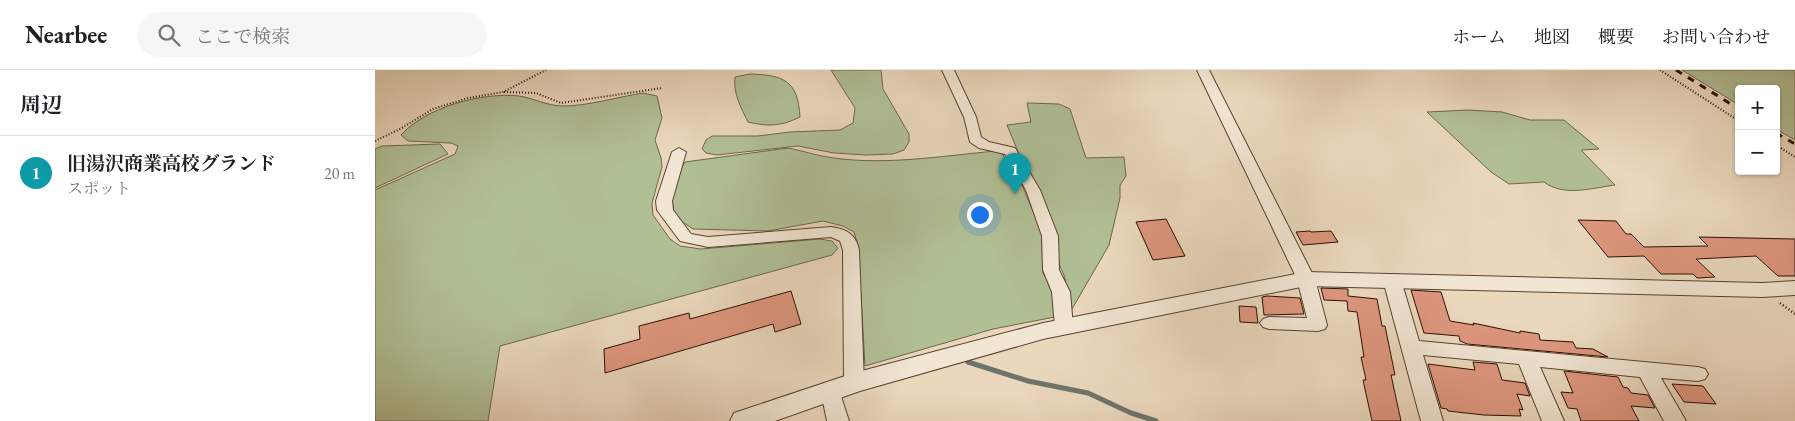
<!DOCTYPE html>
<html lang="ja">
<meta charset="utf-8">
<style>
body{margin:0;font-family:"EB Garamond","Noto Serif JP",serif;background:#f6f6f6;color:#202124}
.controls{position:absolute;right:15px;top:15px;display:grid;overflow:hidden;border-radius:5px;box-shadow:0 1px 4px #0004}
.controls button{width:45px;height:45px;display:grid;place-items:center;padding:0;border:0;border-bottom:1px solid #e0e0e0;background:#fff;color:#202124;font:25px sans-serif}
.you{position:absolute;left:604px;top:144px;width:18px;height:18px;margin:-12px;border:4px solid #fff;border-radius:50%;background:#1a73e8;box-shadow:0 0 0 8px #1a73e833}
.badge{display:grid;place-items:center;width:32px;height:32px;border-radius:50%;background:#8f2418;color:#fff;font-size:16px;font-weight:700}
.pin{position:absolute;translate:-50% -41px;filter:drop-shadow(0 1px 2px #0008)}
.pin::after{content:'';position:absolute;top:26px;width:18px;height:15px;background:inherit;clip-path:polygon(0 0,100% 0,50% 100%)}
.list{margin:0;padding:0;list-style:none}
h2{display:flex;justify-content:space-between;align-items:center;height:65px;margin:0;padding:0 20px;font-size:21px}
h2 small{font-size:16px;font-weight:400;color:#757577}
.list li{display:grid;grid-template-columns:32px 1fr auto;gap:15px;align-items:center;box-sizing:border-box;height:75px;padding:0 20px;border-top:1px solid #e0e0e0}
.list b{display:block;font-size:19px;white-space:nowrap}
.list p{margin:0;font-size:16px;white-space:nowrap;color:#757577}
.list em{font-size:16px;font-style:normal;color:#757577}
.icon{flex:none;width:28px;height:28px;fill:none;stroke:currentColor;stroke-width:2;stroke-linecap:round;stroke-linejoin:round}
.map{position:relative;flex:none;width:1420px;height:351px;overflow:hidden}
header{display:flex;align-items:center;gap:30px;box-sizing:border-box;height:70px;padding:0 25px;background:#fff;border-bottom:1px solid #e0e0e0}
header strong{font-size:24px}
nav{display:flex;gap:28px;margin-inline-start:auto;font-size:18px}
.search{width:350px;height:45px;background:#f6f6f6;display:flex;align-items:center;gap:12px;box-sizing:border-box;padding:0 18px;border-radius:28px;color:#757577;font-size:19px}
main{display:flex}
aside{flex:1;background:#fff}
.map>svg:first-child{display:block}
</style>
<header>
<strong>Nearbee</strong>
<div class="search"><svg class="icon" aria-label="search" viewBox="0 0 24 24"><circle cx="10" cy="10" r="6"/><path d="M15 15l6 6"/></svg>ここで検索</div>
<nav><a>ホーム</a><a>地図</a><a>概要</a><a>お問い合わせ</a></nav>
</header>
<main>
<aside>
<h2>周辺<small></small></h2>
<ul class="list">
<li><span class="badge" style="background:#0f9aa8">1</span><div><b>旧湯沢商業高校グランド</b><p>スポット</p></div><em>20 m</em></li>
</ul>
</aside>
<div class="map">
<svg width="1420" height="351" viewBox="0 0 1420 351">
<rect width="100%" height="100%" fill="#ead7bc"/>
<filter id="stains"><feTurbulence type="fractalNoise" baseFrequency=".004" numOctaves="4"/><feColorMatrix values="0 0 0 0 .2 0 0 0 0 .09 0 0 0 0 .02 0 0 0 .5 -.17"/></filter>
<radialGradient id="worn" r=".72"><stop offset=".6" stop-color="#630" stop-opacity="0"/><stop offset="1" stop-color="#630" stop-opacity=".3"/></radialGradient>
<g fill="#b1bf95" stroke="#6e674b">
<path d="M456 0H506L508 19 534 64V72L529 80 518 84 491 85 459 83 423 76 342 85 331 83 327 79 331 70 337 66H383L415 62 465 60 478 53 480 38Z"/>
<path d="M1307 0H1420V70L1401 59V19H1364V35Z"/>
<path d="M375 4C408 5 423 10 425 47 407 56 393 57 373 52 366 38 358 23 360 7Z"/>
<path d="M268 23 282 26 287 48 280 70 286 88 287 97 277 133 278 145 295 169 305 176 326 179 445 169 457 171 463 178 457 185 125 276 113 351H0V120L80 84 83 76 76 73 33 71 26 65C51 37 107 22 144 26 159 28 172 36 188 36 214 36 242 27 268 23Z"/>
<path d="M652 33 684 34 695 39 711 88 749 87 751 106 745 115V128L734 175 697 239 689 205 684 194 681 161 649 96 632 55 656 52Z"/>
<path d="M1093 40 1127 42 1155 50H1189L1224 79 1206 80 1240 115C1218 118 1188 127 1169 112L1134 114 1116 102 1052 42Z"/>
<path d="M65 74 73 84 0 118V79L7 76Z"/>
<path d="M413 78C425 80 436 84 447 86 503 97 565 86 621 81L628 85 644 108 667 163 668 203 678 218 680 247 618 259 490 296 483 175 479 162 468 156 448 151 393 161 318 159 300 147 295 120 310 92Z"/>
</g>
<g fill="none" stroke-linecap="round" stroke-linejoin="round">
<path stroke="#6c756c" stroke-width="5" d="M593 292 653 311 713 323 756 343 781 351"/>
</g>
<g fill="#dd967e" stroke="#2a0f01">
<path d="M791 149 810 186 778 190 761 152Z"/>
<path d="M1203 150 1241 151 1251 164H1256L1269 177 1333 176 1324 167 1420 169V206H1403L1381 186 1321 189 1340 207 1322 208 1318 204H1286L1269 186 1233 187Z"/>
<path d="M935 161 936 162 956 161 963 172 928 175 921 162Z"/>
<path d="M946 218 973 219V226L1002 229 1007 256H1010L1020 305H1016L1026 351H997L988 310H991L986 287H989L982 242 973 241 972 231 949 230Z"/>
<path d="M1036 220 1066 222 1075 251 1099 255 1098 253 1145 263V261L1164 264 1165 270 1198 272 1201 278 1218 279 1233 287 1092 274 1085 271 1084 266 1049 263Z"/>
<path d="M416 221 426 254 400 262 398 254 230 303 229 279 265 269 264 256 314 243 315 249Z"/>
<path d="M892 226 925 228 929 244 889 245 887 227Z"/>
<path d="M864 236 881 237 883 253 865 252Z"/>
<path d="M1098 292 1122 294 1127 310 1150 313 1155 326 1142 324 1148 340 1144 339 1146 346 1109 345 1073 341 1072 339 1066 338 1053 294 1100 300Z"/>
<path d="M1189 301 1243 307 1248 317 1253 318 1256 323 1273 325 1280 338 1256 336 1264 351H1206L1202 339 1193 338 1186 322 1198 323Z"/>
<path d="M1297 314 1328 316 1341 334 1309 332Z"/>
</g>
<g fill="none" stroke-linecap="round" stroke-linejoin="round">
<defs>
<g id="minor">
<path d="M567 0H579L601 47 606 67 614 72 640 78 665 120 683 166 684 200 695 222 698 257 696 261 689 263 682 261 680 257 677 222 668 200 667 166 651 120 630 84 604 78 595 72 589 47Z"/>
<path d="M822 0H834L940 209 952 255 950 259 943 261 894 259 888 257 885 253 888 249 894 247 932 248 922 209Z"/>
<path d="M304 78 311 82 297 131 298 140 316 164 333 167 456 157C471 159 481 164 484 180L489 313 486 318 479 320 472 318 469 313 468 180 465 171 456 167 333 177 305 171 282 140 281 131 297 82Z"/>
<path d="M1017 205 1023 206 1026 210 1044 271 1323 297 1330 299 1333 304 1330 309 1323 311 1286 308 1311 351H1289L1265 307 1165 297 1189 351H1167L1144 294 1048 285 1068 351H1046L1008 210 1011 206Z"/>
<path d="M456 314 463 317 474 351H452L446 322 449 317Z"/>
</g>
<path id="tertiary" d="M931 202 1387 213 1420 211V225L1387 227 931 216 668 269 485 321 400 351H355L359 343 479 303 668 253Z"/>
</defs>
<use href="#minor" stroke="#5a4130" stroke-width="2"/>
<use href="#tertiary" stroke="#5a4130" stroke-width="2"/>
<g stroke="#2a0f01" stroke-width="2" stroke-dasharray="1 2" stroke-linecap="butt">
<path d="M1285 0 1364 51"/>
<path d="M129 22 161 23 186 33 287 18"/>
<path d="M0 71 25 59 58 39 93 28 128 22 171 0"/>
<path d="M1401 75 1420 87"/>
</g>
<path stroke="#2a0f01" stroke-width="2.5" stroke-dasharray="1 2.5" stroke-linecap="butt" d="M1405 233 1420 244"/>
<use href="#minor" fill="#f1e5d3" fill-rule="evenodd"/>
<use href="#tertiary" fill="#f1e5d3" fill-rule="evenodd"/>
<g stroke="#2a0f01" stroke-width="3" stroke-dasharray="7 7" stroke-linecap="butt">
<path d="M1301 0 1364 39"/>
<path d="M1401 63 1420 74"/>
</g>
</g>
<rect width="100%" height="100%" filter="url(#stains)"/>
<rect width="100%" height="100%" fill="url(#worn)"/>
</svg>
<div class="controls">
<button>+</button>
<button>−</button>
</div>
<div class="you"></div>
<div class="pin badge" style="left:640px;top:124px;background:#0f9aa8">1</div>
</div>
</main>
